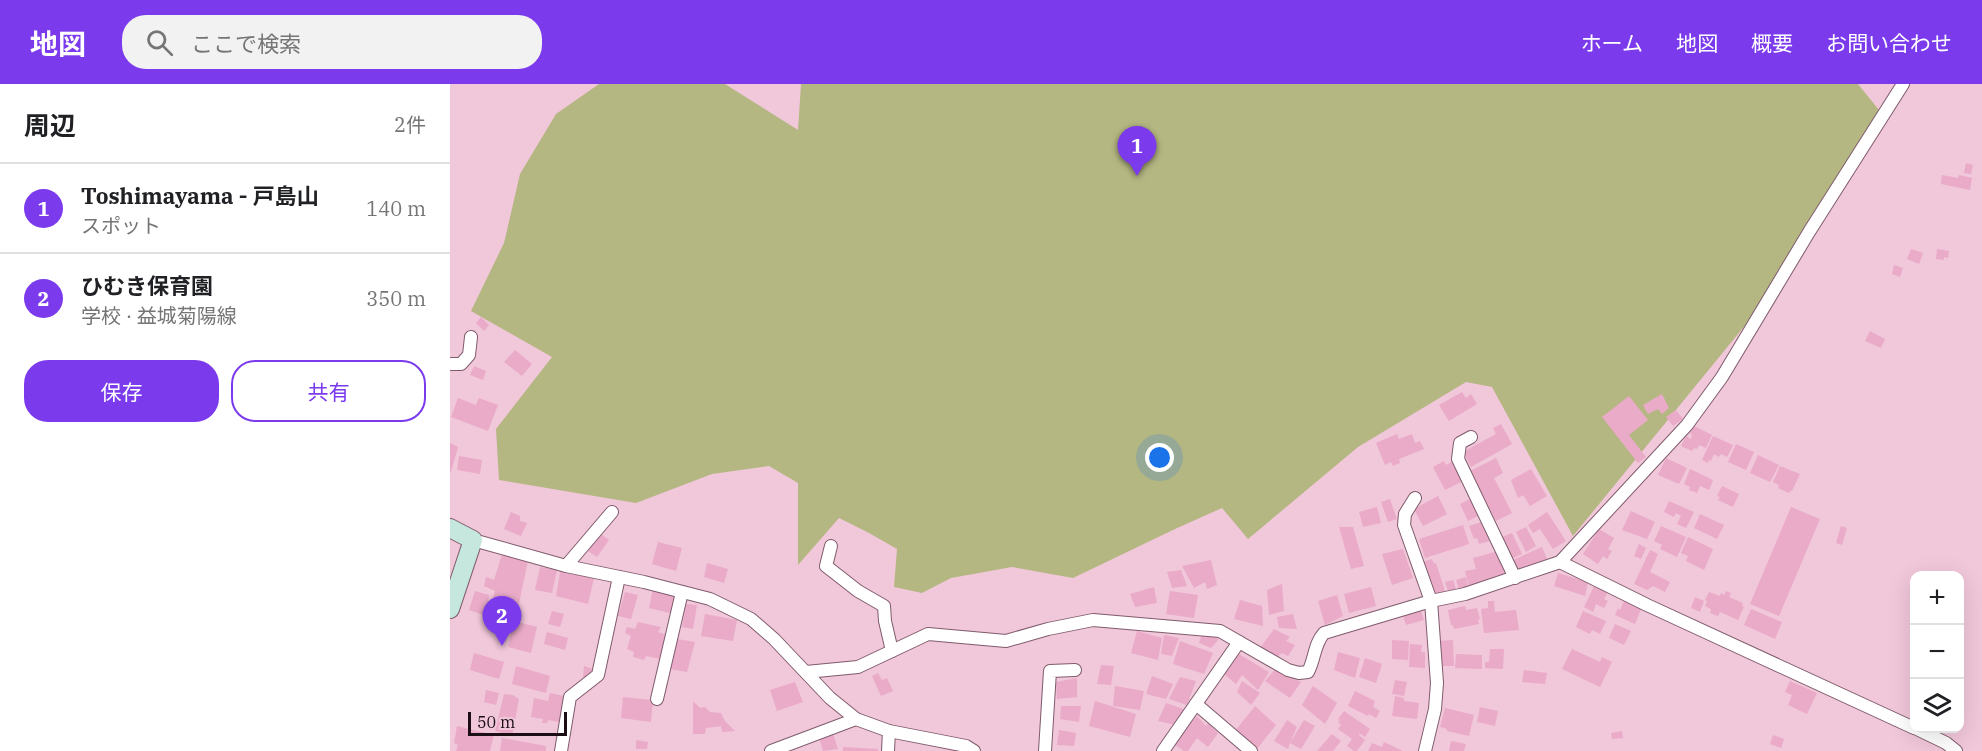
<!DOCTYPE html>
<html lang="ja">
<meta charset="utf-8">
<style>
body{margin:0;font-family:"IBM Plex Serif","Noto Sans JP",serif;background:#f2f2f2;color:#202124}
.controls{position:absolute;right:18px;bottom:18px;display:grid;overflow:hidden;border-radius:12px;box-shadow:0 6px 24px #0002}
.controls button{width:54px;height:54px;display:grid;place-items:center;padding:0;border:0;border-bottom:2px solid #e0e0e0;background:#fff;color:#202124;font:30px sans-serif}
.scale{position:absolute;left:18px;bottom:15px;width:99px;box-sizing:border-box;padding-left:6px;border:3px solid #1c0e15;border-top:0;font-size:16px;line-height:21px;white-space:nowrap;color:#1c0e15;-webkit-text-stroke:4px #f1c7da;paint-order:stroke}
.you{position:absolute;left:710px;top:374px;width:21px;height:21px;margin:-15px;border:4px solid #fff;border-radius:50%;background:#1a73e8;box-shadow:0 0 0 9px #1a73e833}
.badge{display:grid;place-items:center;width:39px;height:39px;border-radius:50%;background:#7c3aed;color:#fff;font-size:20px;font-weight:700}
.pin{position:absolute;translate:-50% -50px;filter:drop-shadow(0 2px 3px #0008)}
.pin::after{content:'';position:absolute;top:32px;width:21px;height:18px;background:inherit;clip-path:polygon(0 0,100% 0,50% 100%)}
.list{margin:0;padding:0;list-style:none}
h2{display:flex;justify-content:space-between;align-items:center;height:78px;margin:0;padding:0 24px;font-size:26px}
h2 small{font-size:20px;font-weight:400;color:#757577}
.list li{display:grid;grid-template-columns:39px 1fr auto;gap:18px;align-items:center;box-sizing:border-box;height:90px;padding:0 24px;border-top:2px solid #e0e0e0}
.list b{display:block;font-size:22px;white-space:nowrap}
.list p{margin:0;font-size:20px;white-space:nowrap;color:#757577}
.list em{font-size:20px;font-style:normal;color:#757577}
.actions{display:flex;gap:12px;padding:18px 24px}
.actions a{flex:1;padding:14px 0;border:2px solid #7c3aed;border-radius:24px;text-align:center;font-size:21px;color:#7c3aed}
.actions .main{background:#7c3aed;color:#fff}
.icon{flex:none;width:33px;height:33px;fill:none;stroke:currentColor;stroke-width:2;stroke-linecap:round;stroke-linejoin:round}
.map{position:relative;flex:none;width:1532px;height:667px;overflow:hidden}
header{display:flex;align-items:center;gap:36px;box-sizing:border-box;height:84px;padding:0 30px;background:#7c3aed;color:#fff}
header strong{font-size:28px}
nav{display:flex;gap:33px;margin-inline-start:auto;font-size:21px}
.search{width:420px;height:54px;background:#f2f2f2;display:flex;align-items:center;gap:15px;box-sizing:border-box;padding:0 21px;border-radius:24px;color:#757577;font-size:22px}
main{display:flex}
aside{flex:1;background:#fff}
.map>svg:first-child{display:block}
</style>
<header>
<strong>地図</strong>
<div class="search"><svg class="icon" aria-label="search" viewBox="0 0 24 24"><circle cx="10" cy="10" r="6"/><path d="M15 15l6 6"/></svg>ここで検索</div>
<nav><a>ホーム</a><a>地図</a><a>概要</a><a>お問い合わせ</a></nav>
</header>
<main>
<aside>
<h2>周辺<small>2件</small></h2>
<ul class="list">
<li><span class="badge">1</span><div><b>Toshimayama - 戸島山</b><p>スポット</p></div><em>140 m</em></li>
<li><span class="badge">2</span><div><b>ひむき保育園</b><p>学校 · 益城菊陽線</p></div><em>350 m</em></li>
</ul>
<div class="actions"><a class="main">保存</a><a>共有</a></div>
</aside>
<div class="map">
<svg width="1532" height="667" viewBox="0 0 1532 667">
<rect width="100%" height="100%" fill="#f1c7da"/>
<path fill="#b5b782" d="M149 0H275L348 46 351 0H1408L1433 31 1328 201 1123 452 1042 303 1016 298 908 363 798 455 772 424 725 445 623 494 562 483 501 494 472 509 444 503 447 465 419 449 389 434 348 481V399L319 382 262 390 186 419 49 396 46 345 102 273 21 227 54 159 70 90 106 30Z"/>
<g fill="#eaabc8">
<path d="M1516 79 1523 81 1521 90 1514 89Z"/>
<path d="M1492 91 1508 94 1509 91 1522 94 1520 106 1491 100Z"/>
<path d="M1461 165 1473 169 1469 180 1457 175Z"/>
<path d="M1487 165 1499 167 1498 174 1494 173V176L1486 175Z"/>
<path d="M1444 181 1453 184 1450 193 1442 190Z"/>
<path d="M31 233 39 241 34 247 26 239Z"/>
<path d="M1420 247 1435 255 1431 264 1415 257Z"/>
<path d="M65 266 82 280 72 292 54 278Z"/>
<path d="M24 282 36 287 33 296 20 291Z"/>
<path d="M1012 308 1016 314 1021 310 1027 320 999 337 989 321Z"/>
<path d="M1212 310 1219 324 1212 330 1208 325 1198 330 1193 321Z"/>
<path d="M1179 312 1198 336 1179 351 1196 373 1188 379 1152 333Z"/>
<path d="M8 314 26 321 29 314 48 321 38 347 1 333Z"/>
<path d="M1226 326 1233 335 1223 342 1216 333Z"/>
<path d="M1051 340 1062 360 1021 383 1013 368 1046 350 1043 344Z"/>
<path d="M1244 342 1262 351 1256 364 1249 361 1247 365 1244 364 1242 367 1231 362 1236 352 1241 355 1242 350H1240Z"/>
<path d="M947 350 949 355 962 350 965 359 970 357 974 365 949 375 950 379 943 382 941 378 935 381 926 359Z"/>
<path d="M1263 352 1283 361 1277 373 1271 370 1269 373 1264 370 1261 377 1259 376 1258 379 1252 376Z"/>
<path d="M0 359 8 363 1 388H0Z"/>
<path d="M1286 360 1304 368 1296 386 1278 378Z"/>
<path d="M1308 371 1329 381 1320 398 1300 389Z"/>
<path d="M9 372 32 376 30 390 7 386Z"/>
<path d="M1046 374 1053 389 1044 394 1062 429 1046 437 1020 387Z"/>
<path d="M1216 374 1237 384 1229 400 1208 391Z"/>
<path d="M994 377 996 381 1003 377 1013 397 995 406 983 383Z"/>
<path d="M1330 382 1350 390 1342 407 1341 406 1339 409 1328 404 1329 401 1323 398Z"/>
<path d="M1081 385 1097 412 1080 422 1073 411 1068 414 1061 396Z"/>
<path d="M1240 385 1263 396 1259 406 1250 402 1247 409 1239 406 1240 403 1234 400Z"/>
<path d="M1272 402 1289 410 1283 423 1268 416 1270 413 1267 412Z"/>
<path d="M988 412 997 430 973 442 964 425Z"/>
<path d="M1024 413 1030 431 1018 437 1010 420Z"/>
<path d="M940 415 947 435 938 438 931 418Z"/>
<path d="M1219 417 1244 428 1236 444 1227 440 1231 432 1226 429 1224 433 1214 428Z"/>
<path d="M927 423 931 439 913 443 909 428Z"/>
<path d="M1341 423 1370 435 1329 532 1300 520Z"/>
<path d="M1181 427 1205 438 1197 455 1172 446Z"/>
<path d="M61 428 70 432V437L77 439 71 452 54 445Z"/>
<path d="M1097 428 1116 457 1103 465 1090 445 1083 449 1078 441Z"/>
<path d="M1250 430 1274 441 1267 455 1244 444Z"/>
<path d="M1034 437 1040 457 1029 460 1027 454 1024 455 1019 442Z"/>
<path d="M1013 441 1019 460 975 474 969 455Z"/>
<path d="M1211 442 1236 453 1227 473 1210 465 1212 461 1204 457Z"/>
<path d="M1391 442 1397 444 1392 461 1386 459Z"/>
<path d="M889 443H903L914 482 901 485Z"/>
<path d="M1076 443 1086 462 1076 468 1066 448Z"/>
<path d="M1149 445 1164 454 1158 465 1162 467 1157 475 1153 472 1148 480 1133 470Z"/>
<path d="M1062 449 1072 470 1061 475 1052 453Z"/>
<path d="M151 450 159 456 147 473 138 467Z"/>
<path d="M1238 453 1263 465 1254 486 1236 477 1238 472 1231 469Z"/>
<path d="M208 458 232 464 226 487 202 480Z"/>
<path d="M1189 460 1196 464 1191 475 1184 472Z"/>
<path d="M1092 463 1097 475 1068 488 1063 476Z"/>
<path d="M953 465 963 494 942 501 932 470Z"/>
<path d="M1200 466 1208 470 1200 488 1220 498 1215 508 1203 502 1197 506 1184 500Z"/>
<path d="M1048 467 1055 492 1019 503 1015 487 1026 485 1023 474Z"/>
<path d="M52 470 78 477 68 524 42 517 45 507 34 502 36 493 44 496Z"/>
<path d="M982 475 984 480 986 479 995 507 985 510 982 501 979 502 972 478Z"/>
<path d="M761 476 767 501 757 505 755 498 744 504 732 482Z"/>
<path d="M257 479 278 485 274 499 254 493Z"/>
<path d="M90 483 107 486 102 509 85 506Z"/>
<path d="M731 486 737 502 722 504 717 488Z"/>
<path d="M110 488 144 494 138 520 106 512Z"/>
<path d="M1108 489 1138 498 1135 512 1104 502Z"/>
<path d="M1016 493 1018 503 1009 506 1006 496Z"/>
<path d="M1003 496 1006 505 998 507 995 498Z"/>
<path d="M832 500 834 527 819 531 817 506Z"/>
<path d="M1144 502 1158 508 1154 515 1158 517 1154 524 1146 520 1143 528 1134 523Z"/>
<path d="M704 503 707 519 685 523 680 510Z"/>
<path d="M921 503 926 522 899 529 894 510Z"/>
<path d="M203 504 229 510 224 530 199 524Z"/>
<path d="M25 507 39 511 38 516 41 517 40 521 36 520 33 531 19 526Z"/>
<path d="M720 507 748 511 744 534 716 530Z"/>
<path d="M1276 507 1281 509 1279 513 1293 519 1292 522 1294 523 1288 536 1270 528 1268 532 1260 529 1261 525 1255 522 1257 517 1255 516 1259 508 1270 512 1271 509 1274 511Z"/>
<path d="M175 508 188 511 181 535 168 532Z"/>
<path d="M887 511 893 532 875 541 868 517Z"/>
<path d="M1245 513 1254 517 1250 528 1241 524Z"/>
<path d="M790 516 812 522 813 542 784 535Z"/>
<path d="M1038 517H1044L1045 528 1066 526 1069 546 1034 549 1031 525 1038 524Z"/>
<path d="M1174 517 1191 525 1185 540 1165 531 1168 524 1170 526Z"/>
<path d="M236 520 247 521 243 545 232 543Z"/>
<path d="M1015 522 1016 526 1027 524 1030 535 1028 536 1029 540 1004 545 1003 541H1001L998 526Z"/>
<path d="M970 524 974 536 956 541 952 529Z"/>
<path d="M1301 525 1332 538 1325 555 1294 541Z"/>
<path d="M102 527 114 530 110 543 98 540Z"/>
<path d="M1133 527 1156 537 1150 550 1142 546 1140 550 1126 543Z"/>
<path d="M255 530 287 536 283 557 251 552Z"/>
<path d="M843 530 847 545 829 544 827 533Z"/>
<path d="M64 537 87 543 81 569 58 563Z"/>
<path d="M188 538 211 543 208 548 217 551 210 575 196 572 194 576 183 573 184 568 177 565 181 552 175 549 177 543 185 545Z"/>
<path d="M1165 540 1181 547 1174 561 1159 554Z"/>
<path d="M824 545 840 553 836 557 845 561 838 572 832 569 826 574 810 564Z"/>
<path d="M753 546 769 555 761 564 749 559Z"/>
<path d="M687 547 712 554 708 576 681 569Z"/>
<path d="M97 548 118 554 115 566 94 560Z"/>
<path d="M714 551 729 554 722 572 711 570Z"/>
<path d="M227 555 245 558 237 588 220 585Z"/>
<path d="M942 556 959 557 958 576 942 575Z"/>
<path d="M1003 556 1004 582H991L989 557Z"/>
<path d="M730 557 763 569 754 590 723 580Z"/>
<path d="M960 560 972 561 971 568H975V584L959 583Z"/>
<path d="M1040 565H1054L1053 585 1035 584V578H1039Z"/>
<path d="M1122 565 1150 578 1152 573 1162 578 1150 603 1112 585Z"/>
<path d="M888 568 910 574 905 594 884 586Z"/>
<path d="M24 569 54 578 49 595 20 586Z"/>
<path d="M789 570 819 588 808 606 792 591 786 600 774 590Z"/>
<path d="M1006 570 1032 571V585L1005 584Z"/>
<path d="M915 574 932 580 926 599 909 593Z"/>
<path d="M651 581 664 582 661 601 647 600Z"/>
<path d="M66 582 100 592 96 609 62 600Z"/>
<path d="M134 582 143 585 142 594 133 593Z"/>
<path d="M826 584 851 598 840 614 815 597Z"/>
<path d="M1074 586 1097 589 1095 600 1072 598Z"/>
<path d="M428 589 432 596 437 594 443 607 431 612 422 592Z"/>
<path d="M702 592 723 600 716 615 696 610Z"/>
<path d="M730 593 746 597 737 621 719 615Z"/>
<path d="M627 594V613L607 615 606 598Z"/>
<path d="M945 596 957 598 954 612 942 610Z"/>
<path d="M792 597 810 609 801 621 787 608Z"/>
<path d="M1340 597 1367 609 1357 630 1338 621 1342 611 1335 608Z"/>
<path d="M345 598 353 618 327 627 320 606Z"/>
<path d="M665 602 694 607 690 626 663 622Z"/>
<path d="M863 602 887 619 875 640 852 621Z"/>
<path d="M36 606 49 609 46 621 34 618Z"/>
<path d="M905 607 925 617 923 623 930 627 926 634 919 630 918 632 898 622Z"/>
<path d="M100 609 114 612 109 638 98 636 97 639H92L93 635 81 633 84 614 98 617Z"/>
<path d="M54 610 63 611 69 615 62 652 45 647Z"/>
<path d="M945 612 954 614V617L969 619 967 635 942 632Z"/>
<path d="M173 613 203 616 201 638 171 634Z"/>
<path d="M243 617 250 624 255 623 260 628 271 629 275 637 285 647 272 648 271 642 256 644 255 650H243Z"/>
<path d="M645 617 686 630 680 653 639 642Z"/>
<path d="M716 619 736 626 729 642 708 637Z"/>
<path d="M611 622H631L629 638 610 635Z"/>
<path d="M805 622 826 641 807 665 785 647Z"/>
<path d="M1030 623 1048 627 1045 642 1027 638Z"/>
<path d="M995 624 1024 631 1019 652 997 647V645L990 643Z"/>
<path d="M894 627 920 645 915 653 909 649V651L915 656 907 667H904L897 662 902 655 888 645 891 641 888 638 890 636 888 635Z"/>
<path d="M747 632 756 642 758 639 768 649 758 663 747 654 738 667H734L724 660Z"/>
<path d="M837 636 847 643 840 659 854 636 865 642 851 665 840 659 838 665 824 657Z"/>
<path d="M7 642 44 651 40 667H6L8 661 4 659Z"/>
<path d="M382 646 388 665 373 667 368 650Z"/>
<path d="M609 646 626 649 624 662 607 661Z"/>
<path d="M1172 647 1173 654 1162 655 1161 649Z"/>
<path d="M882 650 891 657 883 667H867Z"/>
<path d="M1323 651 1334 655 1331 664 1320 660Z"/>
<path d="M52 654 96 662V667H50Z"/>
<path d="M186 656 198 658 197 665H186Z"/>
<path d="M1001 657 1016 660 1014 667H999Z"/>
<path d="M934 658 953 667H918L922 659 932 663Z"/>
<path d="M393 663 428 665V667H393Z"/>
</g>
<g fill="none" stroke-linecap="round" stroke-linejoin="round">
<defs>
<g id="minor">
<path d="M0 280H11L19 271 21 253"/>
<path d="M1021 353 1010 359 1008 375 1065 494"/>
<path d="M965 414 955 430 954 441 981 517 987 599 985 625 975 667"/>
<path d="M23 456 116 482 194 498 260 515 301 535 324 555 380 614 406 635 439 647 516 662 524 667"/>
<path d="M381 462 376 482 408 507 434 522 435 537 442 567"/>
<path d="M1110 478 1197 521 1464 644"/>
<path d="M116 482 162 428"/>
<path d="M356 588 408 583 478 550 556 557 598 545 643 536 770 547 838 586 849 589 858 588C865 575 864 560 874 549L981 517 1015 510 1110 478 1237 341 1272 293 1359 148 1453 0"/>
<path d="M207 615 232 508"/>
<path d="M746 620 801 667"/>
<path d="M1465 644 1496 659 1506 667"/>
<path d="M111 667 120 613 148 591 169 493"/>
<path d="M321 667 406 635"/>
<path d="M438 667 439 647"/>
<path d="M595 667 600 587 625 586"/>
<path d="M713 667 789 558"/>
</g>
<path id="secondary" d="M0 444 23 456 0 525"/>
</defs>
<use href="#minor" stroke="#7f5b6c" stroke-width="14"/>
<use href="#secondary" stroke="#7f5b6c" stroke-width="20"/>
<use href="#minor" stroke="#fff" stroke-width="12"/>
<use href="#secondary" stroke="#c5e7dd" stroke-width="18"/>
</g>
</svg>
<div class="controls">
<button>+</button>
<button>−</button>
<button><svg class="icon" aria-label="layers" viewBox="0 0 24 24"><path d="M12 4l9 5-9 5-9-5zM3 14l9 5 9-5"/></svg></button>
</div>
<div class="scale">50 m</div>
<div class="you"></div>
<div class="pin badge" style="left:687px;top:92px">1</div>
<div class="pin badge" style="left:52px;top:562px">2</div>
</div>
</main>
